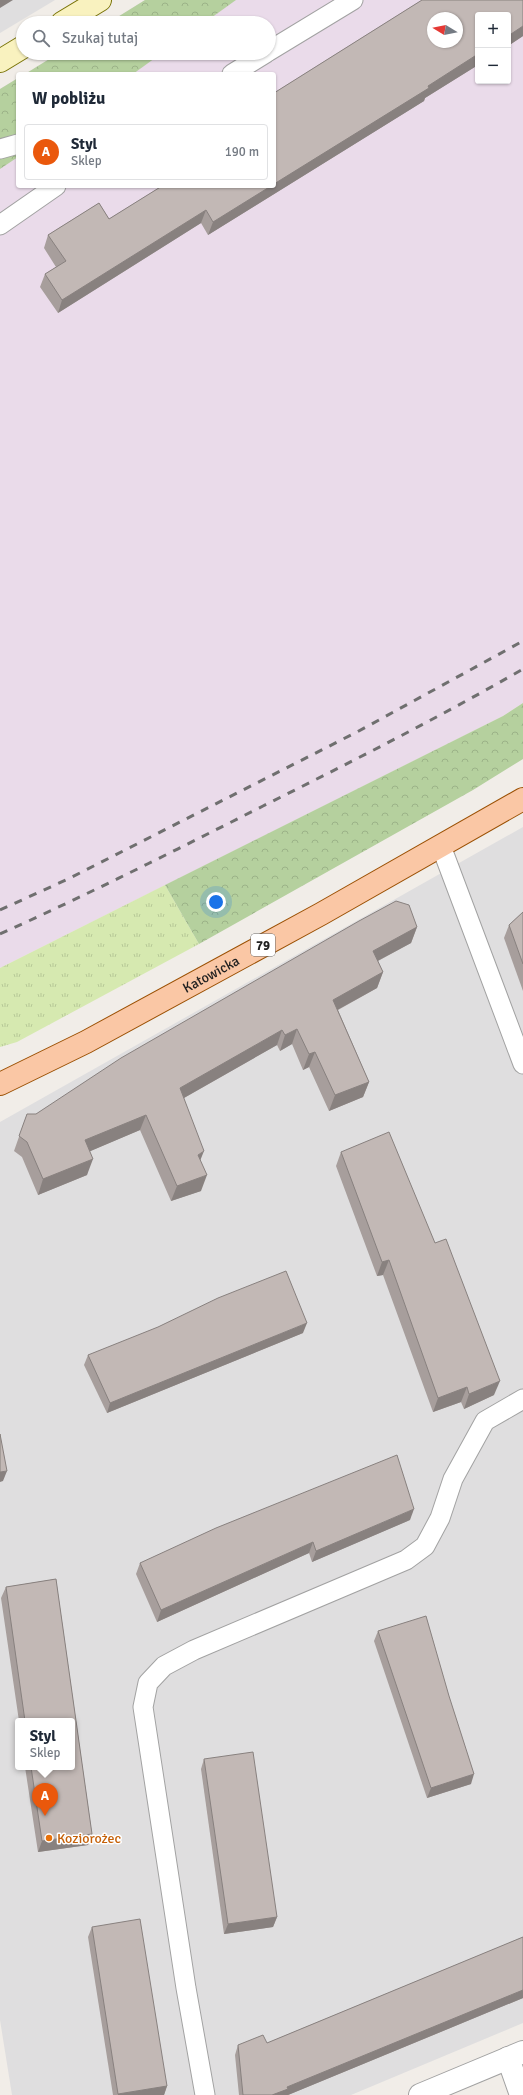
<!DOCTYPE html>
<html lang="pl">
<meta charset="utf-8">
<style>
body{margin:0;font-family:Signika,sans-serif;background:#f6f6f7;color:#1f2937}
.controls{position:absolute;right:12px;top:12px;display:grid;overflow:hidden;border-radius:4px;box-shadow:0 1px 3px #0004}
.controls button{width:36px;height:36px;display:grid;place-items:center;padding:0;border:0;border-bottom:1px solid #e0e1e3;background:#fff;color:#1f2937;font:20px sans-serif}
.compass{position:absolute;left:427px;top:12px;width:36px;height:36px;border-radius:50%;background:#fff;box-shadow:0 1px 3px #0004;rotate:280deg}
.you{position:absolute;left:216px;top:902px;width:14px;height:14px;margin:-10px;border:3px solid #fff;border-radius:50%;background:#1a73e8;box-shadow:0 0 0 6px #1a73e833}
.badge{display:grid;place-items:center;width:26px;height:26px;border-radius:50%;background:#ea580c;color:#fff;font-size:13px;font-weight:700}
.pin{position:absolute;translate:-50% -33px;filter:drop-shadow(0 1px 2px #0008)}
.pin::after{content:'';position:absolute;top:21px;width:14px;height:12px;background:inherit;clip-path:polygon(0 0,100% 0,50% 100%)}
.popup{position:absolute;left:15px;top:1718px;width:60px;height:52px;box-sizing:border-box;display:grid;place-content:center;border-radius:4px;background:#fff;filter:drop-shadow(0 1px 3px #0005);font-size:13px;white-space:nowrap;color:#747a83}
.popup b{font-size:15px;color:#1f2937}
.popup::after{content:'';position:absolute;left:50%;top:100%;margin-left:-8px;border:8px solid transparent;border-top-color:#fff}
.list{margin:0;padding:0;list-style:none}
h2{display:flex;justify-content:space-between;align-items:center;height:52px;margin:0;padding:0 16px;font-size:17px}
h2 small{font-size:13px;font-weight:400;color:#747a83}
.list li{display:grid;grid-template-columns:26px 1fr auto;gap:12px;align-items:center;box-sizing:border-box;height:56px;margin:0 8px 8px;padding:0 8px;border:1px solid #e0e1e3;border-radius:4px}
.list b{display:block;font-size:15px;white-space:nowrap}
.list p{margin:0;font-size:13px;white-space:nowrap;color:#747a83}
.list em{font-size:13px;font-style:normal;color:#747a83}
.icon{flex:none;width:22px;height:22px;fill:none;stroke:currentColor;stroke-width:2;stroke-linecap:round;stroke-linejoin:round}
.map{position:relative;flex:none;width:523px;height:2095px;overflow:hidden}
.search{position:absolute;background:#fff;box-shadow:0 1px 3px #0004;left:16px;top:16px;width:260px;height:44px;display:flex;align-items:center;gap:10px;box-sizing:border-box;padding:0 14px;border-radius:22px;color:#747a83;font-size:15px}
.panel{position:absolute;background:#fff;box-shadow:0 1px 3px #0004;left:16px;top:72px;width:260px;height:116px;border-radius:4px}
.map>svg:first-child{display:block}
</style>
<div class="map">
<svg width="523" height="2095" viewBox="0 0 523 2095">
<defs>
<pattern id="grass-tufts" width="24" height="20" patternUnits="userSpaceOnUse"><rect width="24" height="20" fill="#d6e9b0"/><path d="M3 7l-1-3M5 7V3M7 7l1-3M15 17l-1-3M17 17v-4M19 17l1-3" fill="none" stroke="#b7c897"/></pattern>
<pattern id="forest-crowns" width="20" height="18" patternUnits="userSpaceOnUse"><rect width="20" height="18" fill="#b5d09e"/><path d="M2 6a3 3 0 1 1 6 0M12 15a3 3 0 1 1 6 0" fill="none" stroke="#9bb288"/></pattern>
</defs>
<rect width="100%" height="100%" fill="#f1ede8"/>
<g fill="#dfdedf" fill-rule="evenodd">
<path d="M0 0H55L0 33Z"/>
<path d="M523 827V2023L351 2095H12L0 2020V1122ZM18 1721H72V1767H18Z"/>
</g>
<path fill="#eadbea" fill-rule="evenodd" d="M145 0H523V703L503 716 0 968V89L18 78V186H274V74H25L59 53H269V23H108ZM478 15H508V81H478ZM433 18H457V42H433Z"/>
<path fill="url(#grass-tufts)" d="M165 885 199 944 17 1042 0 1047V968Z"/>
<g fill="url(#forest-crowns)">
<path d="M145 0H236L204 23H108Z"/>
<path d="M59 53H162L133 74H25Z"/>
<path d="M18 78V157L0 169V89Z"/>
<path d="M523 703V759L473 790 199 944 165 885 503 716Z"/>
</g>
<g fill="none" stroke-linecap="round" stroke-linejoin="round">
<defs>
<g id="lane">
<path d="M269 51 353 0"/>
<path d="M232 74 266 53"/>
<path d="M0 149 18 144"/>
<path d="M0 225 56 186"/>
<path d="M441 846 523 1064"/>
<path d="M205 2095 186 1988 143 1707 148 1683 164 1666 194 1650 406 1560 425 1546 440 1518 453 1479 485 1421 523 1399"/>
</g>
<g id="street">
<path d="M508 2058 521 2095"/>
<path d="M420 2095 523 2052"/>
</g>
<g id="secondary">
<path d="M62 23 100 0"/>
<path d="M0 61 23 47"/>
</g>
<g id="primary">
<path id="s1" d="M0 1084 86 1042 321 914 523 799"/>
</g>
</defs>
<use href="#lane" stroke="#a2a2a2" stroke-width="21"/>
<use href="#street" stroke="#a2a2a2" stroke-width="24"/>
<use href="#secondary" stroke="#797307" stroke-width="24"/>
<use href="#primary" stroke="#9b5003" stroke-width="24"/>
<use href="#lane" stroke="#fff" stroke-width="19"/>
<use href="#street" stroke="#fff" stroke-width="22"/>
<use href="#secondary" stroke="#f9f2bf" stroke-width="22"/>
<use href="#primary" stroke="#fac7a5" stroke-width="22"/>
<g stroke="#6f6f6f" stroke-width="3" stroke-dasharray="8 8" stroke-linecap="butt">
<path d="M0 910 68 879 357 732 523 641"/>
<path d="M0 934C89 894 176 850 263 806 351 762 438 718 523 669"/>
</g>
</g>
<g fill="#a79e9c" fill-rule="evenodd">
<path d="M422 0H523V36L508 46V15H478V65L425 98 424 101 208 235 201 223 58 313 40 287 45 274 56 267 44 248 48 235 99 203 109 219 162 186H274V93ZM433 18H457V42H433Z"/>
<path d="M523 912V991L504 938 509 925Z"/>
<path d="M417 927 411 943 378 961 383 972 377 988 338 1010 369 1082 363 1097 329 1111 309 1067 303 1070 292 1044 280 1051 277 1045 184 1098 200 1161 201 1191 171 1201 140 1130 90 1151 87 1175 38 1195 22 1157 14 1151 27 1114H36Z"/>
<path d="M341 1152 494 1395 464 1409 461 1402 433 1412 383 1275 377 1276 336 1166Z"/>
<path d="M303 1333 107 1413 84 1365 88 1355Z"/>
<path d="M410 1520 312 1562 309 1553 157 1622 136 1574 140 1563Z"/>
<path d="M56 1579 92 1834 88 1845 38 1852 25 1767H72V1721H19L1 1598 6 1587Z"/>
<path d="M378 1631 471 1784 427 1798 374 1641Z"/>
<path d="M204 1759 277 1917 273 1927 224 1934 201 1769Z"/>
<path d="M92 1927 167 2086 164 2095H113L88 1937Z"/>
<path d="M523 1937V1998L288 2095H239L235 2055 238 2045 267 2043Z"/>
</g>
<g fill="#88817f">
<path d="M0 0H13L0 8Z"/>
<path d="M523 26V36L508 46V36Z"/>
<path d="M478 54V65L425 98 424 101 208 235 213 222 271 186H274V184Z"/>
<path d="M206 210 201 223 58 313 62 300Z"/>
<path d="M417 927 411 943 368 966 373 951Z"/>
<path d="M383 972 377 988 328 1015 333 1000Z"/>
<path d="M297 1029 292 1044 280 1051 285 1035Z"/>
<path d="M282 1030 277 1045 175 1103 180 1088Z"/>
<path d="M315 1052 309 1067 303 1070 309 1054Z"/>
<path d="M369 1082 363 1097 329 1111 335 1095Z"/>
<path d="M146 1115 140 1130 79 1156 85 1140Z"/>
<path d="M204 1151 198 1166V1155Z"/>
<path d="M93 1159 87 1175 38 1195 43 1179Z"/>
<path d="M207 1175 201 1191 171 1201 177 1186Z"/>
<path d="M389 1260 383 1275 377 1276 382 1262Z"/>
<path d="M307 1323 303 1333 107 1413 110 1403Z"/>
<path d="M500 1381 494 1395 464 1409 469 1394Z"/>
<path d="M467 1387 461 1402 433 1412 438 1398Z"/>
<path d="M7 1471 3 1481 0 1482V1472Z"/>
<path d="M414 1509 410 1520 312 1562 316 1551Z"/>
<path d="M313 1542 309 1553 157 1622 161 1610Z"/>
<path d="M474 1774 471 1784 427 1798 431 1788Z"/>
<path d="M92 1834 88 1845 38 1852 42 1841Z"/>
<path d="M277 1917 273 1927 224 1934 228 1924Z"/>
<path d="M523 1990V1998L288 2095H272L287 2087Z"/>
<path d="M167 2086 164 2095H118V2094Z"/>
</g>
<g fill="#c2b8b5" stroke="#88817f" fill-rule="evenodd">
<path d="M422 0H523V26L508 36V15H478V54L428 86 429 88 274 184V93ZM433 18H457V42H433Z"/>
<path d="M162 186H271L213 222 206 210 62 300 45 274 66 261 48 235 99 203 109 219Z"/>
<path d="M396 901 409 905 417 927 373 951 383 972 333 1000 369 1082 335 1095 315 1052 309 1054 297 1029 285 1035 282 1030 180 1088 204 1151 198 1155 207 1175 177 1186 146 1115 85 1140 93 1159 43 1179 27 1142 19 1136 27 1114H36L121 1058 359 921Z"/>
<path d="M523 912V964L509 925Z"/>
<path d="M389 1132 435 1243 446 1239 500 1381 469 1394 467 1387 438 1398 389 1260 382 1262 341 1152Z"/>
<path d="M286 1271 307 1323 110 1403 88 1355 158 1327 218 1298Z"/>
<path d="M0 1434 7 1471 0 1472Z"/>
<path d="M397 1455 414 1509 316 1551 313 1542 161 1610 140 1563 216 1528Z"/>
<path d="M56 1579 92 1834 42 1841 31 1767H72V1721H25L6 1587Z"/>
<path d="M426 1616 449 1696 474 1774 431 1788 378 1631Z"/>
<path d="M253 1752 277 1917 228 1924 204 1759Z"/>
<path d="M140 1919 167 2086 118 2094 92 1927Z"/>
<path d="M523 1937V1990L287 2087 288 2089 272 2095H243L238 2045 263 2035 267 2043Z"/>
</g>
<circle fill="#e8710a" stroke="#fff" stroke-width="1.5" cx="49" cy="1838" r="4"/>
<g text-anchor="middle" stroke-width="3" stroke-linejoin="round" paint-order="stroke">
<rect fill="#fff" stroke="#646464" stroke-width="1" x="251" y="934" width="24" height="22" rx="3"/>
<g font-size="13" font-weight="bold" fill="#212121">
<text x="263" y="950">79</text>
</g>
<g font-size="14" fill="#212121" stroke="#fff">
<text dy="5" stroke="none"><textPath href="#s1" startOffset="238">Katowicka</textPath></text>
</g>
<g font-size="14" fill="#c56008" stroke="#fff" text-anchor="start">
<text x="57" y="1843">Koziorożec</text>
</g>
</g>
</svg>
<div class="controls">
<button>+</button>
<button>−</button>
</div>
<svg class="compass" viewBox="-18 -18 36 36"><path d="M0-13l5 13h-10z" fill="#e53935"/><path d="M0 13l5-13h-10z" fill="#747a83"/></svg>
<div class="you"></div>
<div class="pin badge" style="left:45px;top:1816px">A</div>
<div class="popup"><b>Styl</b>Sklep</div>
<div class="search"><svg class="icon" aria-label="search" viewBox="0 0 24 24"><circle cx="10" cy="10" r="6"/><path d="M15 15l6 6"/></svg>Szukaj tutaj</div>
<section class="panel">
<h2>W pobliżu<small></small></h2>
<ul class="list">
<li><span class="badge">A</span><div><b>Styl</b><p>Sklep</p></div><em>190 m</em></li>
</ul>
</section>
</div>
